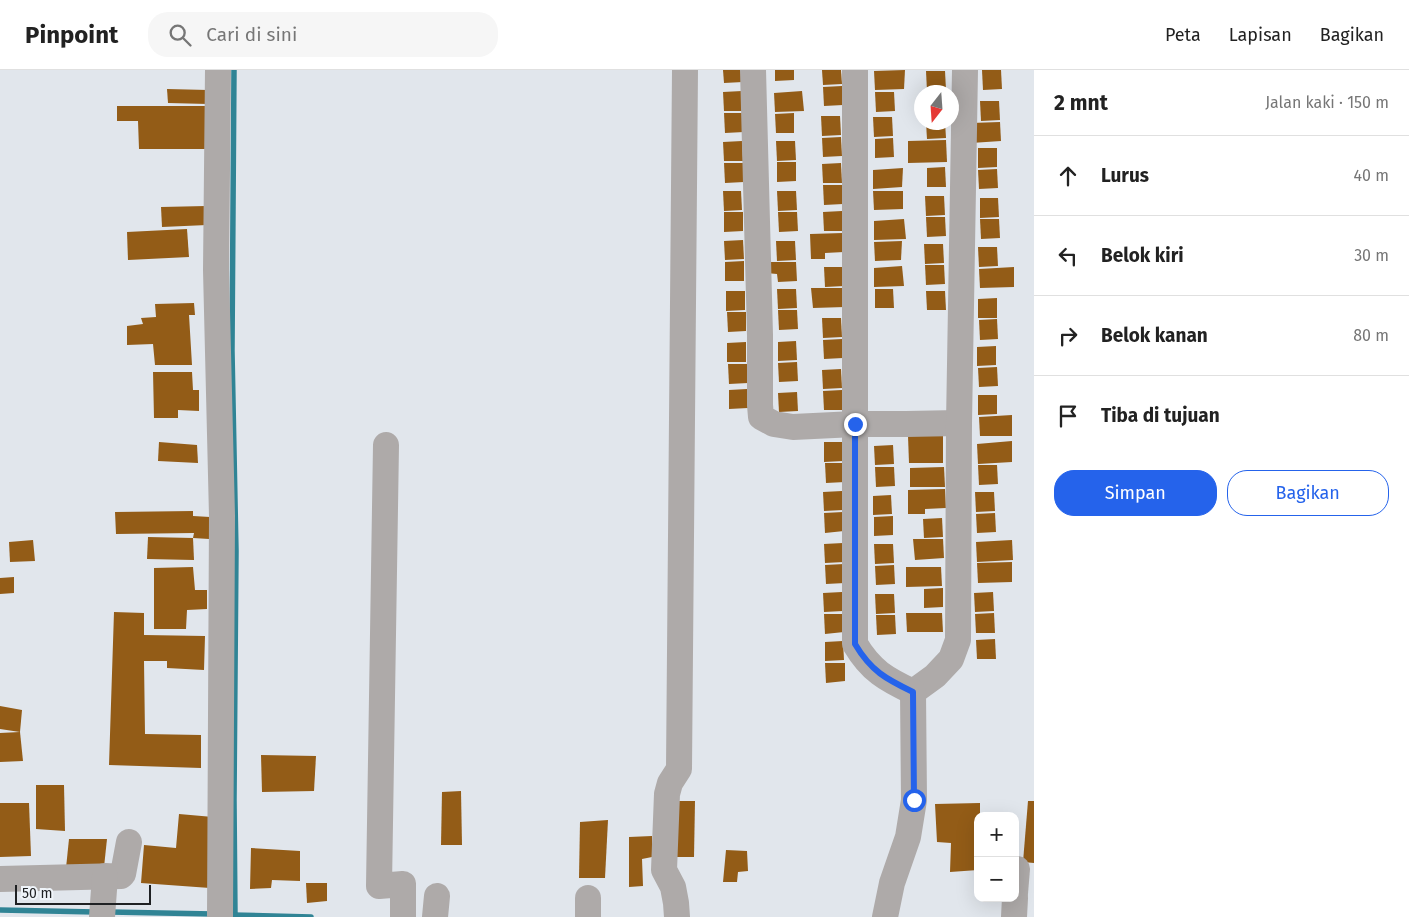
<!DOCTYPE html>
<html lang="id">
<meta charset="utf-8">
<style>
body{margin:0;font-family:"Fira Sans",sans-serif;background:#f6f6f6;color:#222}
.controls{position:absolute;right:15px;bottom:15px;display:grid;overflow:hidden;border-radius:10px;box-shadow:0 5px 20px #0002}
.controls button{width:45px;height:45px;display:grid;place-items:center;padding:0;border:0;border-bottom:1px solid #e0e0e0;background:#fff;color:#222;font:25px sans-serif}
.compass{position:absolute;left:914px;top:15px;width:45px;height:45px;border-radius:50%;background:#fff;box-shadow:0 5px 20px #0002;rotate:197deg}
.scale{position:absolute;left:15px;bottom:12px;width:136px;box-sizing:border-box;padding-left:5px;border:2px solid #1f2123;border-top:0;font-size:14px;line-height:18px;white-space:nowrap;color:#1f2123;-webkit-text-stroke:4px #eff4f9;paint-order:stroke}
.stop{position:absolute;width:15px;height:15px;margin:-11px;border:4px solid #2563eb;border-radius:50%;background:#fff}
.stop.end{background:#2563eb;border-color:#fff;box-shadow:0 1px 5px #0008}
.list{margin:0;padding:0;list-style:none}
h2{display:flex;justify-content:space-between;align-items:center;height:65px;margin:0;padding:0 20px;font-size:21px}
h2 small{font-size:16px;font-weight:400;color:#767676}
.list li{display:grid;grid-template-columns:32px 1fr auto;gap:15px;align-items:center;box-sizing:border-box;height:80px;padding:0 20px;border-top:1px solid #e0e0e0}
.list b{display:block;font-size:19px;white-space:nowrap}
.list em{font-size:16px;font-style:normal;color:#767676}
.actions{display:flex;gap:10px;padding:15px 20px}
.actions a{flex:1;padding:11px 0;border:1px solid #2563eb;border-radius:20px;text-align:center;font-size:18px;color:#2563eb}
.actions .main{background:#2563eb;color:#fff}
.icon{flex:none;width:28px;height:28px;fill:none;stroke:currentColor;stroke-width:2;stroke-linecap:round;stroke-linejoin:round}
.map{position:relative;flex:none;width:1034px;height:847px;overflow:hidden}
header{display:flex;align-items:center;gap:30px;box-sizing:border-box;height:70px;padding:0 25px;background:#fff;border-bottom:1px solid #e0e0e0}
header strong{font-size:24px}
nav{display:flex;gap:28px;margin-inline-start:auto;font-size:18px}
.search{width:350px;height:45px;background:#f6f6f6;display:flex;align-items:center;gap:12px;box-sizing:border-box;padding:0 18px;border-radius:20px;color:#767676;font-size:19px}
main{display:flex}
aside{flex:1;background:#fff}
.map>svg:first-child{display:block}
</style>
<header>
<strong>Pinpoint</strong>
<div class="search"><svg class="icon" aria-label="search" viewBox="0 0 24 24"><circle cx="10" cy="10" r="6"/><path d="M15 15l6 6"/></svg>Cari di sini</div>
<nav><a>Peta</a><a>Lapisan</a><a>Bagikan</a></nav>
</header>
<main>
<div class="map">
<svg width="1034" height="847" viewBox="0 0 1034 847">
<rect width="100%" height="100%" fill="#e1e6ec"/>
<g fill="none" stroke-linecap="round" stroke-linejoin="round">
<g stroke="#308495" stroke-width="5.5">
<path d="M234 0 232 281 236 481 234 730 235 845"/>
<path d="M0 840 95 842"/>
<path d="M110 842 213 844"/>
<path d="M232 845 311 847"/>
</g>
</g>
<g fill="#935c17">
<path d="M723 0H742L743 12 724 13Z"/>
<path d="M775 0H794V10L775 11Z"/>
<path d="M822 0H841L842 14 823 15Z"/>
<path d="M905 0 904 19 875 20 874 1Z"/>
<path d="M982 0H1001L1002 19 983 20Z"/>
<path d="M926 1H945L946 20 927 21Z"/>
<path d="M842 16 843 35 824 36 823 17Z"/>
<path d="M167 19 208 20V34L168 33Z"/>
<path d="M742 21 743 41H724L723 22Z"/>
<path d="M802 21 804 41 775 42 774 23Z"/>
<path d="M875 22H894L895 41 876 42Z"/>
<path d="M980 31H999L1000 50 981 51Z"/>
<path d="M117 36H210V79H139L138 51H117Z"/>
<path d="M724 43H743L744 62 725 63Z"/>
<path d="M794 43V63H776L775 44Z"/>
<path d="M821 46H840L841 65 822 66Z"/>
<path d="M873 47H892L893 66 874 67Z"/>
<path d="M926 52H945L946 68 927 69Z"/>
<path d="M1000 52 1001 71 971 73V53Z"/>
<path d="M841 67 842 86 823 87 822 68Z"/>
<path d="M893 68 894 87 875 88V69Z"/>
<path d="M946 70 947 92 908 93V71Z"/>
<path d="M742 71 743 91H724L723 72Z"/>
<path d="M776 71H795L796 90 777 91Z"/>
<path d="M978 78H997V97L978 98Z"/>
<path d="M777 92H796V111L777 112Z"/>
<path d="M724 93H743L744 112 725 113Z"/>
<path d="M841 93 842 113H823L822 94Z"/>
<path d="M945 97 946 117H927V98Z"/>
<path d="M903 98 902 117 873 119V100Z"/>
<path d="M997 99 998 118 979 119 978 100Z"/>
<path d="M823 115H842L843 134 824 135Z"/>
<path d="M723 121H741L742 140 724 141Z"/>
<path d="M777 121H796L797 140 778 141Z"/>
<path d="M873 121H903V139L874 140Z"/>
<path d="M925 126H944L945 145 926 146Z"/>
<path d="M980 128H998L999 147 980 148Z"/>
<path d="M206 136 207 155 162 157 161 137Z"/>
<path d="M842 141 843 161H824L823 142Z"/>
<path d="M724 142H743V161L724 162Z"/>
<path d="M778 142H797L798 161 779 162Z"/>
<path d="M926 147H945L946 166 927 167Z"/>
<path d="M904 149 906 169 874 170V151Z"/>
<path d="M980 149H999L1000 168 981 169Z"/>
<path d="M187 159 189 187 128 190 127 162Z"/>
<path d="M843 163 844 182 825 183V189H811L810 164Z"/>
<path d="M743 170 744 189 725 190 724 171Z"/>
<path d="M776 171H795L796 190 777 191Z"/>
<path d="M902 171 901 190 875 191 874 172Z"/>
<path d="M924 174H943L944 193 925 194Z"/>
<path d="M978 177H997L998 196 979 197Z"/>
<path d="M744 191V211H725V192Z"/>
<path d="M766 192H796L797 211 778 212 777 204 766 203Z"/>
<path d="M925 195H944L945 214 926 215Z"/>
<path d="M902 196 904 216 874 217V198Z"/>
<path d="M824 197H843L844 216 825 217Z"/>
<path d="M1014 197V217L980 218 979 199Z"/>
<path d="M811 218H844L845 237 813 238Z"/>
<path d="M777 219H796L797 238 778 239Z"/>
<path d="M875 219H893L894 238H875Z"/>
<path d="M726 221H745V240L726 241Z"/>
<path d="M926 221H945L946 240H927Z"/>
<path d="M997 228V248H978V229Z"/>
<path d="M194 233 195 245H189L192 295H155L153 274 127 275V256L143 254 141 248 156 247 155 234Z"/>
<path d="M778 240H797L798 259 779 260Z"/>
<path d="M727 242H746V261L728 262Z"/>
<path d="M822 248H841L842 267 823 268Z"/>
<path d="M997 249 998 269 980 270 979 250Z"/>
<path d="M842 269 843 288 824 289 823 270Z"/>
<path d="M796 271 797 290 778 291V272Z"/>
<path d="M746 272V292H727V273Z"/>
<path d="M996 276V295L977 296V277Z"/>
<path d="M797 292 798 311 779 312 778 293Z"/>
<path d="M728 294H747L748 313 729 314Z"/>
<path d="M997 297 998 316 979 317 978 298Z"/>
<path d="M841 299 842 318 823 319 822 300Z"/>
<path d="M153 302H192L193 320H199V341L178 340V348H154Z"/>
<path d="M747 319 748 338 729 339V320Z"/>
<path d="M842 320 843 340H824L823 321Z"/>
<path d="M797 322 798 341 779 342 778 323Z"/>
<path d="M978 325H997V344L978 345Z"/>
<path d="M1012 345V366H980L979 347Z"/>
<path d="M908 366H943V393H909Z"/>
<path d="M1012 371V392L978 394 977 374Z"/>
<path d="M159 372 197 375 198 393 158 391Z"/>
<path d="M824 372H843V391L824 392Z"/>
<path d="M893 375 894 394 875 395 874 376Z"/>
<path d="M825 393H844L845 412 826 413Z"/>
<path d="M978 395H997L998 414 979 415Z"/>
<path d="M875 397H894L895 416 876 417Z"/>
<path d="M944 397 945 417H910V398Z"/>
<path d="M945 419 946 438 925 439V444H908V420Z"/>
<path d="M842 421 843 440 824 441 823 422Z"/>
<path d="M975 422H994L995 441 976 442Z"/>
<path d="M891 425 892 444 873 445V426Z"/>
<path d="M193 441V446L210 447 209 469 193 468 194 463 116 464 115 442Z"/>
<path d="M843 442 844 461 825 463 824 443Z"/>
<path d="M995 443 996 462 977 463 976 444Z"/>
<path d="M893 446V465L874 466V447Z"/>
<path d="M942 448 943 467 924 468 923 449Z"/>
<path d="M148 467 193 468 194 490 147 489Z"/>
<path d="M913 469H943L944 488 915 490Z"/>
<path d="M33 470 35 491 10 492 9 472Z"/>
<path d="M1012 470 1013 490 977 492 976 472Z"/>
<path d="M843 473 844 492 825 493 824 474Z"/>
<path d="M874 474H893L894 493 875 494Z"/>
<path d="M1012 492V512L978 513 977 493Z"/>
<path d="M844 494 845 513 826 514 825 495Z"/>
<path d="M894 495 895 514 876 515 875 496Z"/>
<path d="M193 497 195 520H207V539L187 540 186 559H154V498Z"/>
<path d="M906 497H941L942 516 906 517Z"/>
<path d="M14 507V523L0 524V508Z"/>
<path d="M943 518V537L924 538V519Z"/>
<path d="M842 522 843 541 824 542 823 523Z"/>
<path d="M993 522 994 541 975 542 974 523Z"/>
<path d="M875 524H894L895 543 876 544Z"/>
<path d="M114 542 144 543V565L205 566 204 600 167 598V591H144L145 664 201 665V698L109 695Z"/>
<path d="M906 543H942L943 562H907Z"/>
<path d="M994 543 995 563H976L975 544Z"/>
<path d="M824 544H843L844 562 825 564Z"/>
<path d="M876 545H895L896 564 877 565Z"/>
<path d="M995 569 996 589H977L976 570Z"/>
<path d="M843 571 844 590 825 591V572Z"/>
<path d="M825 593H845V611L826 613Z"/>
<path d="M0 636 22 640 20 662 0 659Z"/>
<path d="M20 662 23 691 0 692V663Z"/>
<path d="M261 685 316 686 314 721 262 722Z"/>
<path d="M36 715H64L65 761 36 759Z"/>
<path d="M461 721 462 775H441L442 722Z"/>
<path d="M676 731H695L694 787H675Z"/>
<path d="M1028 731H1034V793L1023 792Z"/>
<path d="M0 733H29L31 786 0 787Z"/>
<path d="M980 733V746H978V800L950 802 951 773 937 772 935 734Z"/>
<path d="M179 744 213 747 210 818 141 813 144 775 176 778Z"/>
<path d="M608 750 605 808H579L580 752Z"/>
<path d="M652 766V787L642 789 643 816 629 817V767Z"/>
<path d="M69 769H107L104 797 66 798Z"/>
<path d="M251 778 300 781V811L272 810 271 818 250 819Z"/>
<path d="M726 780 747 781 748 801 738 802 737 812H723Z"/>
<path d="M306 813H327V831L307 833Z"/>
</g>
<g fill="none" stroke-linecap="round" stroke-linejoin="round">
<g stroke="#aeaaa9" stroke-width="26">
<path d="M218 0 216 200 222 446 220 847"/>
<path d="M753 0 760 265V335L761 347 774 354 793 357 855 354H906L959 353"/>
<path d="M855 0V574C871 601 886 609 913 622"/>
<path d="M386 375 379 816 403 814V847"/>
<path d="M913 622 935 606 951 589 958 570 959 353 965 0"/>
<path d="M0 809 121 806 123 804 129 772"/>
<path d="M1015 823 1017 799"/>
<path d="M102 847 105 806"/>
<path d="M435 847 437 826"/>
<path d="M588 847V828"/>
<path d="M677 847 676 833 673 817 664 800 667 724 670 713 679 699 685 0"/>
<path d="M885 847 892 813 908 767 914 730 913 622"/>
<path d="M1014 847 1015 828"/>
</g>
</g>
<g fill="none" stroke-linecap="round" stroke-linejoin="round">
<path stroke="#2563eb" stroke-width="6" d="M855 354V574C871 601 886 609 913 622L914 730"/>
</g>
</svg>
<div class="controls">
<button>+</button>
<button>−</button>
</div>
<svg class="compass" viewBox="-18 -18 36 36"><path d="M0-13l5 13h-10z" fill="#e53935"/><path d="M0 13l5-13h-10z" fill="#767676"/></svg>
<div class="scale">50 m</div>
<div class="stop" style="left:914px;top:730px"></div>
<div class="stop end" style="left:855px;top:354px"></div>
</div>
<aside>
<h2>2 mnt<small>Jalan kaki · 150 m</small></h2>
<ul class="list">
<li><svg class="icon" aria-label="ahead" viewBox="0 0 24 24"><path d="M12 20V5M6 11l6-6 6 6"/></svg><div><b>Lurus</b></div><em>40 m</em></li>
<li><svg class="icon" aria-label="left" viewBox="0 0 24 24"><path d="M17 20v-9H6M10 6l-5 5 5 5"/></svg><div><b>Belok kiri</b></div><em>30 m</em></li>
<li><svg class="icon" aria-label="right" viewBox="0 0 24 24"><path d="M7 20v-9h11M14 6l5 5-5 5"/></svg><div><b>Belok kanan</b></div><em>80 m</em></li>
<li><svg class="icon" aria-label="arrive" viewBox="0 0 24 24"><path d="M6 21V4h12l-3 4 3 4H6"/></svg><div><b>Tiba di tujuan</b></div></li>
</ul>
<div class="actions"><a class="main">Simpan</a><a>Bagikan</a></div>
</aside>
</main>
